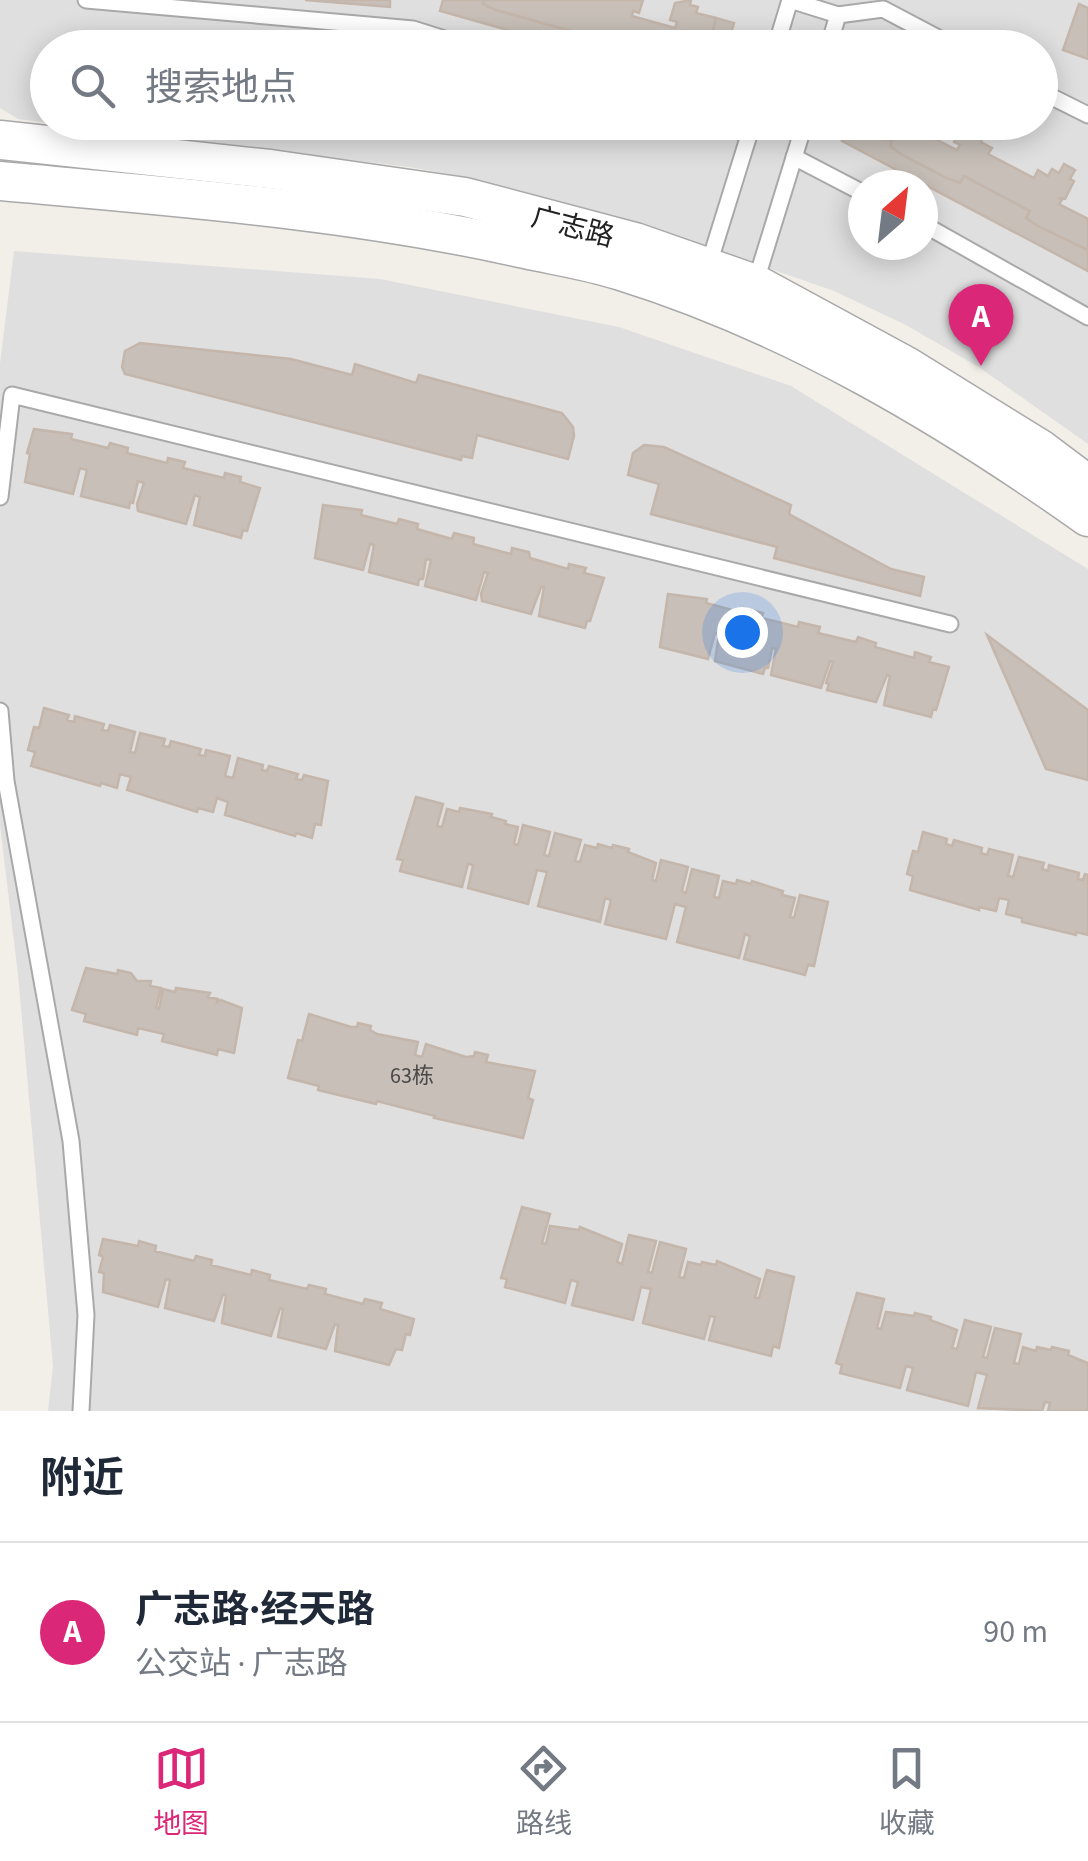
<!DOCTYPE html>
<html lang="zh">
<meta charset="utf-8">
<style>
body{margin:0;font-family:"Source Sans 3","Noto Sans SC",sans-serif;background:#f6f6f7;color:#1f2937}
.compass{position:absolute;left:848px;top:170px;width:90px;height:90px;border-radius:50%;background:#fff;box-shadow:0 5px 25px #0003;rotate:28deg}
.you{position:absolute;left:742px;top:632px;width:35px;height:35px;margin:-25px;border:8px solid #fff;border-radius:50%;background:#1a73e8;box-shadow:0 0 0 15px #1a73e833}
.badge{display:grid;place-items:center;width:65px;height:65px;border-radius:50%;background:#db2777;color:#fff;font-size:32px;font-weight:700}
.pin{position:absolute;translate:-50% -82px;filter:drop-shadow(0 2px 5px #0008)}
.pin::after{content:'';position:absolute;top:52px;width:35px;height:30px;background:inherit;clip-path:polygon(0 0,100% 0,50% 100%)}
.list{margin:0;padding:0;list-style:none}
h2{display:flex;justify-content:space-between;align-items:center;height:130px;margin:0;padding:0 40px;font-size:42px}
h2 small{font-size:32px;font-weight:400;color:#747a83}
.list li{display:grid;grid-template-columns:65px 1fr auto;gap:30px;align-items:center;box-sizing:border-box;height:180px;padding:0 40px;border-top:2px solid #e0e1e3}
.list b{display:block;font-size:38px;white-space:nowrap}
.list p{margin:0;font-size:32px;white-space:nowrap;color:#747a83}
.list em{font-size:32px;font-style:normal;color:#747a83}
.icon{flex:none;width:55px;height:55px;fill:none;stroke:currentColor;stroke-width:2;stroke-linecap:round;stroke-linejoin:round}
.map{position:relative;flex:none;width:1088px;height:1411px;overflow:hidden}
.search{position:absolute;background:#fff;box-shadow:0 5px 25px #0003;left:30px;right:30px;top:30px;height:110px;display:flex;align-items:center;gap:25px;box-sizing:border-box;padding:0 35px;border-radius:55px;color:#747a83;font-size:38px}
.sheet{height:310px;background:#fff}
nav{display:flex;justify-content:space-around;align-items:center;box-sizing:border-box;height:140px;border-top:2px solid #e0e1e3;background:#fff;font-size:28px;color:#747a83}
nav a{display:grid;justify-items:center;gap:5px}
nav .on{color:#db2777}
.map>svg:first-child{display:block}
</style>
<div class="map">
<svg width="1088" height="1411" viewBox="0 0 1088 1411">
<rect width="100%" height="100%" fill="#f2efe9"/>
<g fill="#e0dfdf" fill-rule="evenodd">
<path d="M0 0H1088V444L980 368 906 325 834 291 693 242 471 178 409 167 18 119 0 108ZM48 48H1040V122H48ZM863 185H923V245H863Z"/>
<path d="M14 251 380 279 619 327 791 386 1088 569V1411H48L53 1366 18 975 0 825V363Z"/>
</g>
<g fill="#c7bfb8" stroke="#c4b6ab" stroke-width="2.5">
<path d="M305 0H390V7Z"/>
<path d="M443 0H484L483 4 496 10 633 48H572L440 11Z"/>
<path d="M484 0H643L639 13 633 11 632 16 675 28 677 22 670 20 675 3 691 0 690 5 698 7 696 13 716 18 711 39 716 40 714 48H633L496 10 483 4Z"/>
<path d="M1079 4 1088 8V59L1063 50Z"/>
<path d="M716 18 734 23 727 48H714L716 40 711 39Z"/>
<path d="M852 122H871L867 132 892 141 890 146 901 154 947 178 960 183 964 176 1030 211 1026 218 1038 226 1088 250V271L842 141Z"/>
<path d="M871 122H928L926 127 921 125 918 130 957 150 960 145 954 142 963 125 981 122 977 131 984 135 981 142 992 148 988 154 1034 178 1038 170 1048 176 1052 169 1059 173 1064 164 1075 170 1070 179 1074 181 1065 199 1058 198 1062 200 1059 204 1088 219V250L1038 226 1026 218 1030 211 964 176 960 183 947 178 901 154 890 146 892 141 867 132Z"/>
<path d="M140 343 291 359 352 375 355 364 416 383 419 375 562 413 573 427 574 436 568 459 477 435 472 458 462 456 461 460 125 374 122 367 125 351Z"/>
<path d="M34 429 72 434 71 439 108 448 110 443 128 448 127 453 167 463 168 458 185 462 183 468 224 478 225 473 241 477 240 482 260 488 247 531 243 530 241 538 194 525 200 497 195 495 186 524 138 511 137 504 144 483 138 481 133 503 130 502 129 508 81 496 87 470 80 468 73 494 25 482 30 454 27 453Z"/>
<path d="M644 445 664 447 791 505 789 514 891 569 924 577 920 596 774 558 777 547 651 514 659 484 628 475 633 453Z"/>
<path d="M323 505 362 510 361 515 397 524 399 519 418 524 417 529 452 539 454 533 474 538 473 544 511 554 512 548 529 552 530 558 568 569 569 564 586 568 584 573 604 578 590 621H587L585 628 539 616 544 587H541L531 614 482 601 481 594 488 573 484 572 476 600 425 586 431 560 426 559 423 579H419L418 585 369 572 374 545 370 544 363 570 315 558Z"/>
<path d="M668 594 707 599 706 603 743 613 744 608 763 613 762 618 798 627 799 622 820 627 818 633 856 642 858 637 876 643 875 647 914 658 915 652 931 657 929 662 949 667 936 710 933 709 931 717 884 705 890 676 887 675 876 702 827 690 829 684 826 683 833 662 830 661 821 688 771 675 776 649 772 648 768 668H765L763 674 715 661 719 634 715 633 708 659 660 647Z"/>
<path d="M987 635 1088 710V780L1046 769Z"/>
<path d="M44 708 69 715 67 720 74 722 75 716 104 724 102 730 108 731 110 725 135 732 130 752 135 753 140 733 165 739 163 746 169 747 171 741 201 749 199 755 205 756 206 750 230 756 225 776 233 778 238 758 263 765 262 770 267 771 269 766 298 774 296 779 302 780 304 775 328 781 321 825 315 824 312 838 296 833 295 836 225 815 228 802 217 798 213 812 198 808 197 812 127 790 131 777 120 774 117 788 101 783 100 786 31 766 35 752 28 750 34 727 39 728Z"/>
<path d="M416 797 443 804 437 826 442 827 447 809 459 812 460 808 492 814 491 817 506 821 505 824 518 827 514 844 518 845 523 825 550 832 544 855 549 856 555 833 581 840 575 861 580 862 585 845 597 848 598 844 612 848 613 845 629 849 628 852 656 863 652 880 656 881 661 860 688 867 682 891 686 893 692 869 719 876 714 897 719 898 723 881 736 884 737 880 751 884 752 881 783 891 782 895 795 898 790 917 794 918 800 895 828 902 814 966 808 965 805 975 744 959 750 936 745 934 739 958 677 942 686 907 675 904 666 939 605 924 611 900 605 898 600 922 538 906 547 872 537 870 528 904 468 888 473 865 468 864 462 887 400 871 403 860 397 859Z"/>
<path d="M923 832 947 839 946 844 952 846 954 840 982 848 981 853 987 855 989 849 1013 855 1008 876 1013 877 1019 857 1044 863 1042 869 1048 871 1049 865 1079 873 1078 879 1083 880 1085 874 1088 875V935L1076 932V935L1022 922V918L1006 914 1009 900 999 898 996 911 979 907V910L910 890 913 876 907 874 913 851 918 852Z"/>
<path d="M86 968 117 974 118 970 131 973 137 981H151L150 986 161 988 156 1008 159 1009 163 989 175 992 176 988 210 993 208 997 218 999 217 1002 221 1000 242 1008 234 1053 218 1049 217 1055 162 1041 164 1034 138 1028 137 1035 84 1021 86 1014 72 1010Z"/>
<path d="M309 1014 351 1027H357L358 1023 371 1026 370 1030 377 1034 418 1042 415 1055 422 1057 426 1044 466 1057 474 1056 475 1052 488 1055 486 1062 535 1071 528 1098 533 1100 523 1138 434 1118 435 1116 377 1101 376 1104 318 1090 319 1086 288 1078 298 1040 302 1041Z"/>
<path d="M522 1207 550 1214 542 1243 546 1244 550 1226 579 1230 580 1227 622 1244 617 1262 622 1264 629 1235 656 1241 648 1272 652 1273 660 1242 686 1249 679 1277 684 1278 688 1262 701 1265 702 1262 716 1265 717 1261 760 1279 755 1298H759L767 1270 794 1277 779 1348 773 1346 771 1356 709 1340 715 1317 710 1316 704 1339 643 1323 651 1289 641 1287 633 1320 572 1305 578 1282 571 1280 565 1303 505 1287 507 1279 501 1278Z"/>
<path d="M103 1239 138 1246 139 1241 156 1246 155 1251 194 1261 196 1256 212 1260 211 1265 251 1275 252 1270 270 1275 269 1280 307 1289 309 1285 326 1289 325 1294 363 1304 365 1299 382 1303 380 1309 414 1319 410 1335 406 1334 402 1350 396 1349 389 1365 335 1351 338 1325 335 1324 326 1349 278 1337 283 1309 280 1308 271 1336 222 1323 226 1295 223 1294 214 1321 165 1308 170 1280 166 1279 158 1307 103 1292 104 1273 99 1272 103 1257 99 1255Z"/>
<path d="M857 1293 884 1299 877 1328 881 1329 886 1312 914 1316 915 1313 931 1317 930 1320 957 1330 952 1348 957 1349 965 1320 991 1327 983 1357 987 1358 995 1328 1021 1334 1014 1363 1019 1364 1023 1347 1036 1351 1037 1347 1051 1350 1052 1347 1069 1351 1068 1355 1088 1363V1411H1048L1050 1403 1045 1402 1042 1411 978 1408 987 1375 976 1372 968 1406 907 1390 913 1368 906 1366 900 1388 840 1373 842 1365 836 1363Z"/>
</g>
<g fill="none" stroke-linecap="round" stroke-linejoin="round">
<defs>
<g id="service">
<path d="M86 0 413 29 473 48"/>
<path d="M790 0 838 15"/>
<path d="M776 46 790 0"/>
<path d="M828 48 838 15 883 9 957 48"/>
<path d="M1040 91 1088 115"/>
<path d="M714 122 749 134"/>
<path d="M794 157 863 193"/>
<path d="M923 224 1088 317"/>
<path d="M708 267 753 122"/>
<path d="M755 284 805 122"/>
<path d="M0 497 12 395 950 624"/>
<path d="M0 711 6 781 71 1141 86 1315 81 1411"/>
</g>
<g id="tertiary">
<path d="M0 140 270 169 465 197 635 242 755 284 906 366 1040 449 1088 485"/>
<path d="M0 181C176 197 352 210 525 249 557 256 590 261 621 271 791 324 944 415 1088 517"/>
</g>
</defs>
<use href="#service" stroke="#a9a9a9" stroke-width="19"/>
<use href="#tertiary" stroke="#a9a9a9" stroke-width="41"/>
<use href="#service" stroke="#fff" stroke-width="15"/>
<use href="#tertiary" stroke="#fff" stroke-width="38"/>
</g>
<g text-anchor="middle" stroke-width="8" stroke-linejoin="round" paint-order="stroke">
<g font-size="22" fill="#4b4948">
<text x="412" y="1083">63栋</text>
</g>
<g font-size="28" fill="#222" stroke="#fff">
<text transform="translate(573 226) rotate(15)" y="10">广志路</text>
</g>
</g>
</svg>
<svg class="compass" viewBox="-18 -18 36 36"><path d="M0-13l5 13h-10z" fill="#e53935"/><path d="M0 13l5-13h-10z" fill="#747a83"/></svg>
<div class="you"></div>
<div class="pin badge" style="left:981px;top:366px">A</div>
<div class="search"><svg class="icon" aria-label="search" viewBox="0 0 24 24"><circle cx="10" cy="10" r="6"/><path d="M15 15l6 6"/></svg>搜索地点</div>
</div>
<section class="sheet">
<h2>附近<small></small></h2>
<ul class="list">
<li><span class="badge">A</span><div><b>广志路·经天路</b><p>公交站 · 广志路</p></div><em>90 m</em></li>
</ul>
</section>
<nav>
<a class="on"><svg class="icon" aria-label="map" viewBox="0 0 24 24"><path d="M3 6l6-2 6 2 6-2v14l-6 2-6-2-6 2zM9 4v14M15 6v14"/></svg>地图</a>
<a><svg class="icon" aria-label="directions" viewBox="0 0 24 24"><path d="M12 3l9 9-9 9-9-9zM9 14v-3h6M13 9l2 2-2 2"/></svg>路线</a>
<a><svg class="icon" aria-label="saved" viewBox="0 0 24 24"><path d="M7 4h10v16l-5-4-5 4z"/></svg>收藏</a>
</nav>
